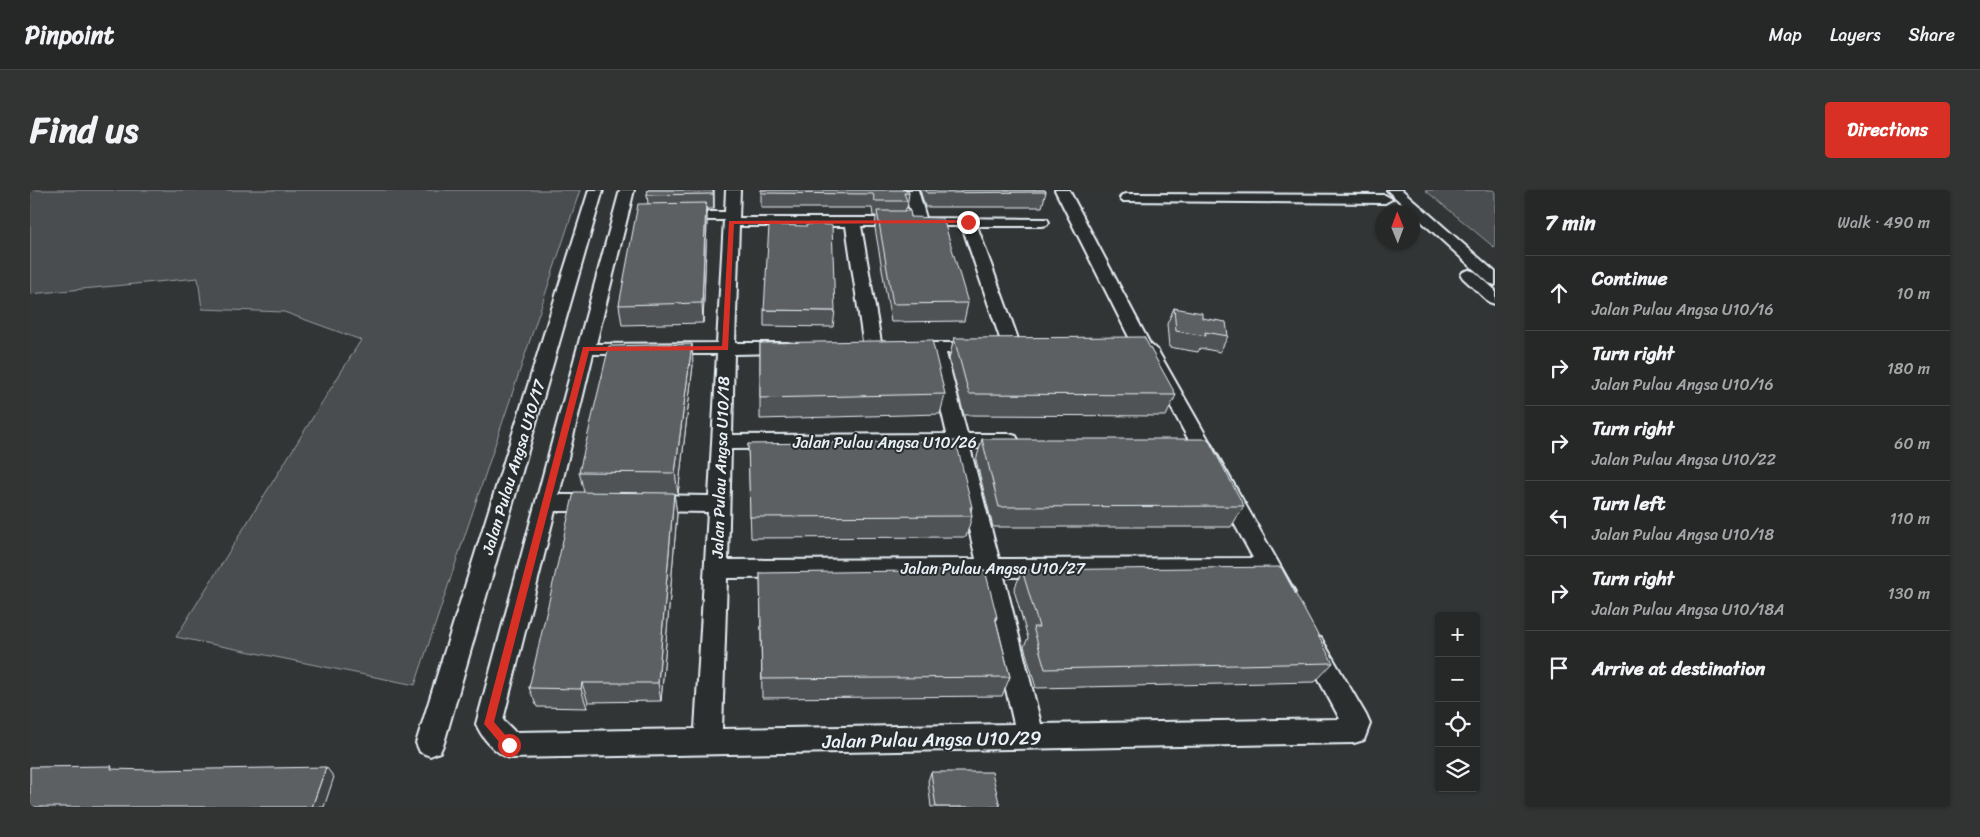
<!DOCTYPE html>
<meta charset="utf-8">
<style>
body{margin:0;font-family:Sriracha,sans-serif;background:#323434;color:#f1f3f6}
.controls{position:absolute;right:15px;bottom:15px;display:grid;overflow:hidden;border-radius:5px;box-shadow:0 1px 4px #0004}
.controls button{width:45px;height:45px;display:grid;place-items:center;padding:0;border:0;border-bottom:1px solid #424445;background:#262828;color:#f1f3f6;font:25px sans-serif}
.compass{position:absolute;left:1345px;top:15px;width:45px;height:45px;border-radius:50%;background:#262828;box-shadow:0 1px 4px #0004;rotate:359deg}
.stop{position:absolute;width:15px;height:15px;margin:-11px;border:4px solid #d93025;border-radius:50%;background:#fff}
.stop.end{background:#d93025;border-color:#fff;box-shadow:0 1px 5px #0008}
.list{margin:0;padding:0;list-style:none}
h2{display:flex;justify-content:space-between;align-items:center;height:65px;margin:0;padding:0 20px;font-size:21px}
h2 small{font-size:16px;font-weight:400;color:#a4a6a8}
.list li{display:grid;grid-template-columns:32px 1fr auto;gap:15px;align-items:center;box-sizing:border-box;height:75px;padding:0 20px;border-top:1px solid #424445}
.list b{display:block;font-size:19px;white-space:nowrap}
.list p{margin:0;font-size:16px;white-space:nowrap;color:#a4a6a8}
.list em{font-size:16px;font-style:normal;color:#a4a6a8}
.icon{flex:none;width:28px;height:28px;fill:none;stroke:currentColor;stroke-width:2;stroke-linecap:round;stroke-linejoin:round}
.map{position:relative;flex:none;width:1465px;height:617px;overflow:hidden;border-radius:5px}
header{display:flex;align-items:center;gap:30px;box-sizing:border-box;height:70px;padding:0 25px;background:#262828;border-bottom:1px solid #424445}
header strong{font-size:24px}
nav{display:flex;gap:28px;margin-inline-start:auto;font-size:18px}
.intro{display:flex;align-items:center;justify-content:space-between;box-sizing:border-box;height:120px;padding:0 30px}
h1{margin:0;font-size:35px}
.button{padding:12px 22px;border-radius:5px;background:#d93025;color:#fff;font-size:18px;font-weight:700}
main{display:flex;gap:30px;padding:0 30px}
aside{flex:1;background:#262828;border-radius:5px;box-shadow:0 1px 4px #0004}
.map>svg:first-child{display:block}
</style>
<header>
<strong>Pinpoint</strong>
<nav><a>Map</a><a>Layers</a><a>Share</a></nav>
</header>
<div class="intro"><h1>Find us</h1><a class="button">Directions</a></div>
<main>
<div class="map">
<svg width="1465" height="617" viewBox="0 0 1465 617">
<rect width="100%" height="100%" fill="#323536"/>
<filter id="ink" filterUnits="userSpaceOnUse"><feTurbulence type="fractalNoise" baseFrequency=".02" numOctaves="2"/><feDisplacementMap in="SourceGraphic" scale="10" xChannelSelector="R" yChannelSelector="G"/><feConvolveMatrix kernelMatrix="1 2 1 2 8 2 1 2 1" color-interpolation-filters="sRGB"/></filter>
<g filter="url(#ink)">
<g fill="#494d4f" stroke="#989fa4">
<path d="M0 0H550L385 495 146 447 331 150 254 122 172 119 168 88 0 104Z"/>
<path d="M1395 0H1465V58Z"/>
</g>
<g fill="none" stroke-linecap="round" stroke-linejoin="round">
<defs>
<g id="minor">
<path d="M559 0H573L414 553 410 562 400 566 390 562 386 553Z"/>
<path d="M590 0H604L566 154 687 153 694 30H648L643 29 641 26 643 23 648 22H695L696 0H710L709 28H882L874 0H888L896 28 1017 29 1019 32 1017 35 1012 36H947L991 157 988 161 982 162 976 161 973 157 932 36H831L852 158 849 162 843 163 837 162 834 158 816 36H709L705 153H757L763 154 766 158 763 162 757 163 704 164 702 245 917 244 898 163 869 162 866 158 869 154 875 153H950L956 154 959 158 956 162 916 163 937 244H979L986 246 989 251 986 256 979 258H940L969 369 1223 368 1112 164 1104 157 1025 0H1039L1120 154 1128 161 1265 402 1261 409 1253 412 1245 409 1232 386 974 387 1011 534 1310 529 1270 455 1273 448 1282 444 1291 448 1336 525 1340 534 1334 550 1324 553 479 568C464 562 452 548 446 534ZM563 164H687L679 306 616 305 608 307 605 313 608 319 616 321 678 322 665 539 485 542 473 530 525 321H571L579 319 582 313 579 307 571 305H529ZM920 258 946 369 698 370 701 259ZM950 387 984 534 692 539 697 388Z"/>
<path d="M1357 0H1372L1465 82V95L1459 93Z"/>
<path d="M1097 4 1355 5 1362 9 1355 13 1092 11 1090 8 1092 5Z"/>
<path d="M1439 80 1445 82 1465 100V114L1459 112 1433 88 1431 85 1433 82Z"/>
</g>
</defs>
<use href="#minor" stroke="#e8f1f8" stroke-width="4"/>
<use href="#minor" fill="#2a2d2e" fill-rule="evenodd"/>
</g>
<g fill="#4f5355" stroke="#e8f1f8">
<path d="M618 0H684V19H677V32L673 133 592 135 589 115 618 14 617 5Z"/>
<path d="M731 0 879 3 877 18H876L875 21 881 27 938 113 934 131 861 132 845 38 846 26H843L842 18H731Z"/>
<path d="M890 0H1015L1016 2 1012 17H895Z"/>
<path d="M1144 118 1198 146 1190 162 1170 158 1168 162 1139 157 1137 134Z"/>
<path d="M734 120 805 121 803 137 734 136Z"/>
<path d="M924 148 1146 205 1136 226 934 225 919 169Z"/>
<path d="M730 153 915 204 910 224 730 229Z"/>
<path d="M663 175 648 304H644L647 324 631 511 558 512 557 518 507 517 499 498 554 302 549 282Z"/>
<path d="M952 249 1214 316 1201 337H963L946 270Z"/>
<path d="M718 254 942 317 941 322 942 326 936 347 721 348Z"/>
<path d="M992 380 1303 473 1285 492 1006 498 994 456 998 448 984 400Z"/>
<path d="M730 383 967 427 966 430 980 487 972 506 732 508Z"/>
<path d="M901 582 970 617H901L898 591Z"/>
</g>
<g fill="#404345" stroke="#e8f1f8">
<path d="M683 0H684V19Z"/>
<path d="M676 13 677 32 673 133 672 113Z"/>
<path d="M662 154 663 175 648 304 645 283Z"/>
<path d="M644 303 647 324 631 511 628 493Z"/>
<path d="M552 493 558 512 557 518 551 499Z"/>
<path d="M296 577 304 587 294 617H282Z"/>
</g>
<g fill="#5c6063" stroke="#e8f1f8">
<path d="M618 0H683V4L617 5Z"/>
<path d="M731 0H878L879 3H874L877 11H845L843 4 731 3Z"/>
<path d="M896 0H1015L1016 2 897 3Z"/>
<path d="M676 13 672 113 589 115 608 14Z"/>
<path d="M847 21H880L881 27 913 28 938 113 863 114Z"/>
<path d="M777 34 802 35 805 121 734 120 739 35 777 36Z"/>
<path d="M1144 118 1172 123V128L1196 132 1198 146 1175 142 1176 146 1146 141Z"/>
<path d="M1114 147 1146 205 939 204 924 148Z"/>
<path d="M902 150 915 204 730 208V153Z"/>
<path d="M662 154 645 283 549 282 579 156Z"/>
<path d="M952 249H1178L1214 316 969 317Z"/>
<path d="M926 251 942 317H940L942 326 720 327 718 254Z"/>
<path d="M544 302 644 303 628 493H552L551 499 499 498Z"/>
<path d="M1251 377 1303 473 1015 479 1003 437H1009L992 380Z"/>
<path d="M955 380 967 427H965L980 487 732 489 730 383Z"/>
<path d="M82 576 81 579 122 580 296 577 282 617H0V577Z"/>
<path d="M901 582H962L970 617H906Z"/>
</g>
</g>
<path fill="#d93025" d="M938 30 940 33 704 34 698 160 559 161 464 532 484 555 479 560 475 559 454 534 553 157 692 156 699 31Z"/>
<g text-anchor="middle" stroke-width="4" stroke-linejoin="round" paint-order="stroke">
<g font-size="16" fill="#e8f1f8" stroke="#2a2d2e">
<text x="855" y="258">Jalan Pulau Angsa U10/26</text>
<text transform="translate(483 277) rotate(-73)" y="6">Jalan Pulau Angsa U10/17</text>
<text transform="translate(690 277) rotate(-88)" y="6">Jalan Pulau Angsa U10/18</text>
<text x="963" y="384">Jalan Pulau Angsa U10/27</text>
</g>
<g font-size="19" fill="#e8f1f8" stroke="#2a2d2e">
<text transform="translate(902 549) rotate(-1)" y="7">Jalan Pulau Angsa U10/29</text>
</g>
</g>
</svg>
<div class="controls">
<button>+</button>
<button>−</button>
<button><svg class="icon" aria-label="locate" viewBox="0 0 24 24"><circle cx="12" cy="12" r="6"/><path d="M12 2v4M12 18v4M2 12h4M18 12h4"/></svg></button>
<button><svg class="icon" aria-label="layers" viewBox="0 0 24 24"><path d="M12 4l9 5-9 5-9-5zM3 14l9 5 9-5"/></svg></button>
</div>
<svg class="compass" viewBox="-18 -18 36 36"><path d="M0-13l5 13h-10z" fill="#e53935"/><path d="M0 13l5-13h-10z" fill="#a4a6a8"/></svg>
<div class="stop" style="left:479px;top:555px"></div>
<div class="stop end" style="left:938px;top:32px"></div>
</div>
<aside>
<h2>7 min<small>Walk · 490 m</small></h2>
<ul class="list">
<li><svg class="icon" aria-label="ahead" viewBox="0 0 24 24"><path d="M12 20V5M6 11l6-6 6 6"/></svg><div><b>Continue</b><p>Jalan Pulau Angsa U10/16</p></div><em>10 m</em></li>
<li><svg class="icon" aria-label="right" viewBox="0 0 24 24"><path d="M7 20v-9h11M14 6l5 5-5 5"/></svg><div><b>Turn right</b><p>Jalan Pulau Angsa U10/16</p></div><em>180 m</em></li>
<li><svg class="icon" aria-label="right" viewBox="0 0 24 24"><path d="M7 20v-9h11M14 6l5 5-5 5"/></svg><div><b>Turn right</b><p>Jalan Pulau Angsa U10/22</p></div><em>60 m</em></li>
<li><svg class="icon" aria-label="left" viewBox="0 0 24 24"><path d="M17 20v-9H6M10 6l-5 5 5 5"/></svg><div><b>Turn left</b><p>Jalan Pulau Angsa U10/18</p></div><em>110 m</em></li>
<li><svg class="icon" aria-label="right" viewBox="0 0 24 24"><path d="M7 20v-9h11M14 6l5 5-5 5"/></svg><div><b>Turn right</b><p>Jalan Pulau Angsa U10/18A</p></div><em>130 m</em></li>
<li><svg class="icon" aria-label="arrive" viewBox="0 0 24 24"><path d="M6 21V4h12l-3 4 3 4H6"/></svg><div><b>Arrive at destination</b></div></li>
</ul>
</aside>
</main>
